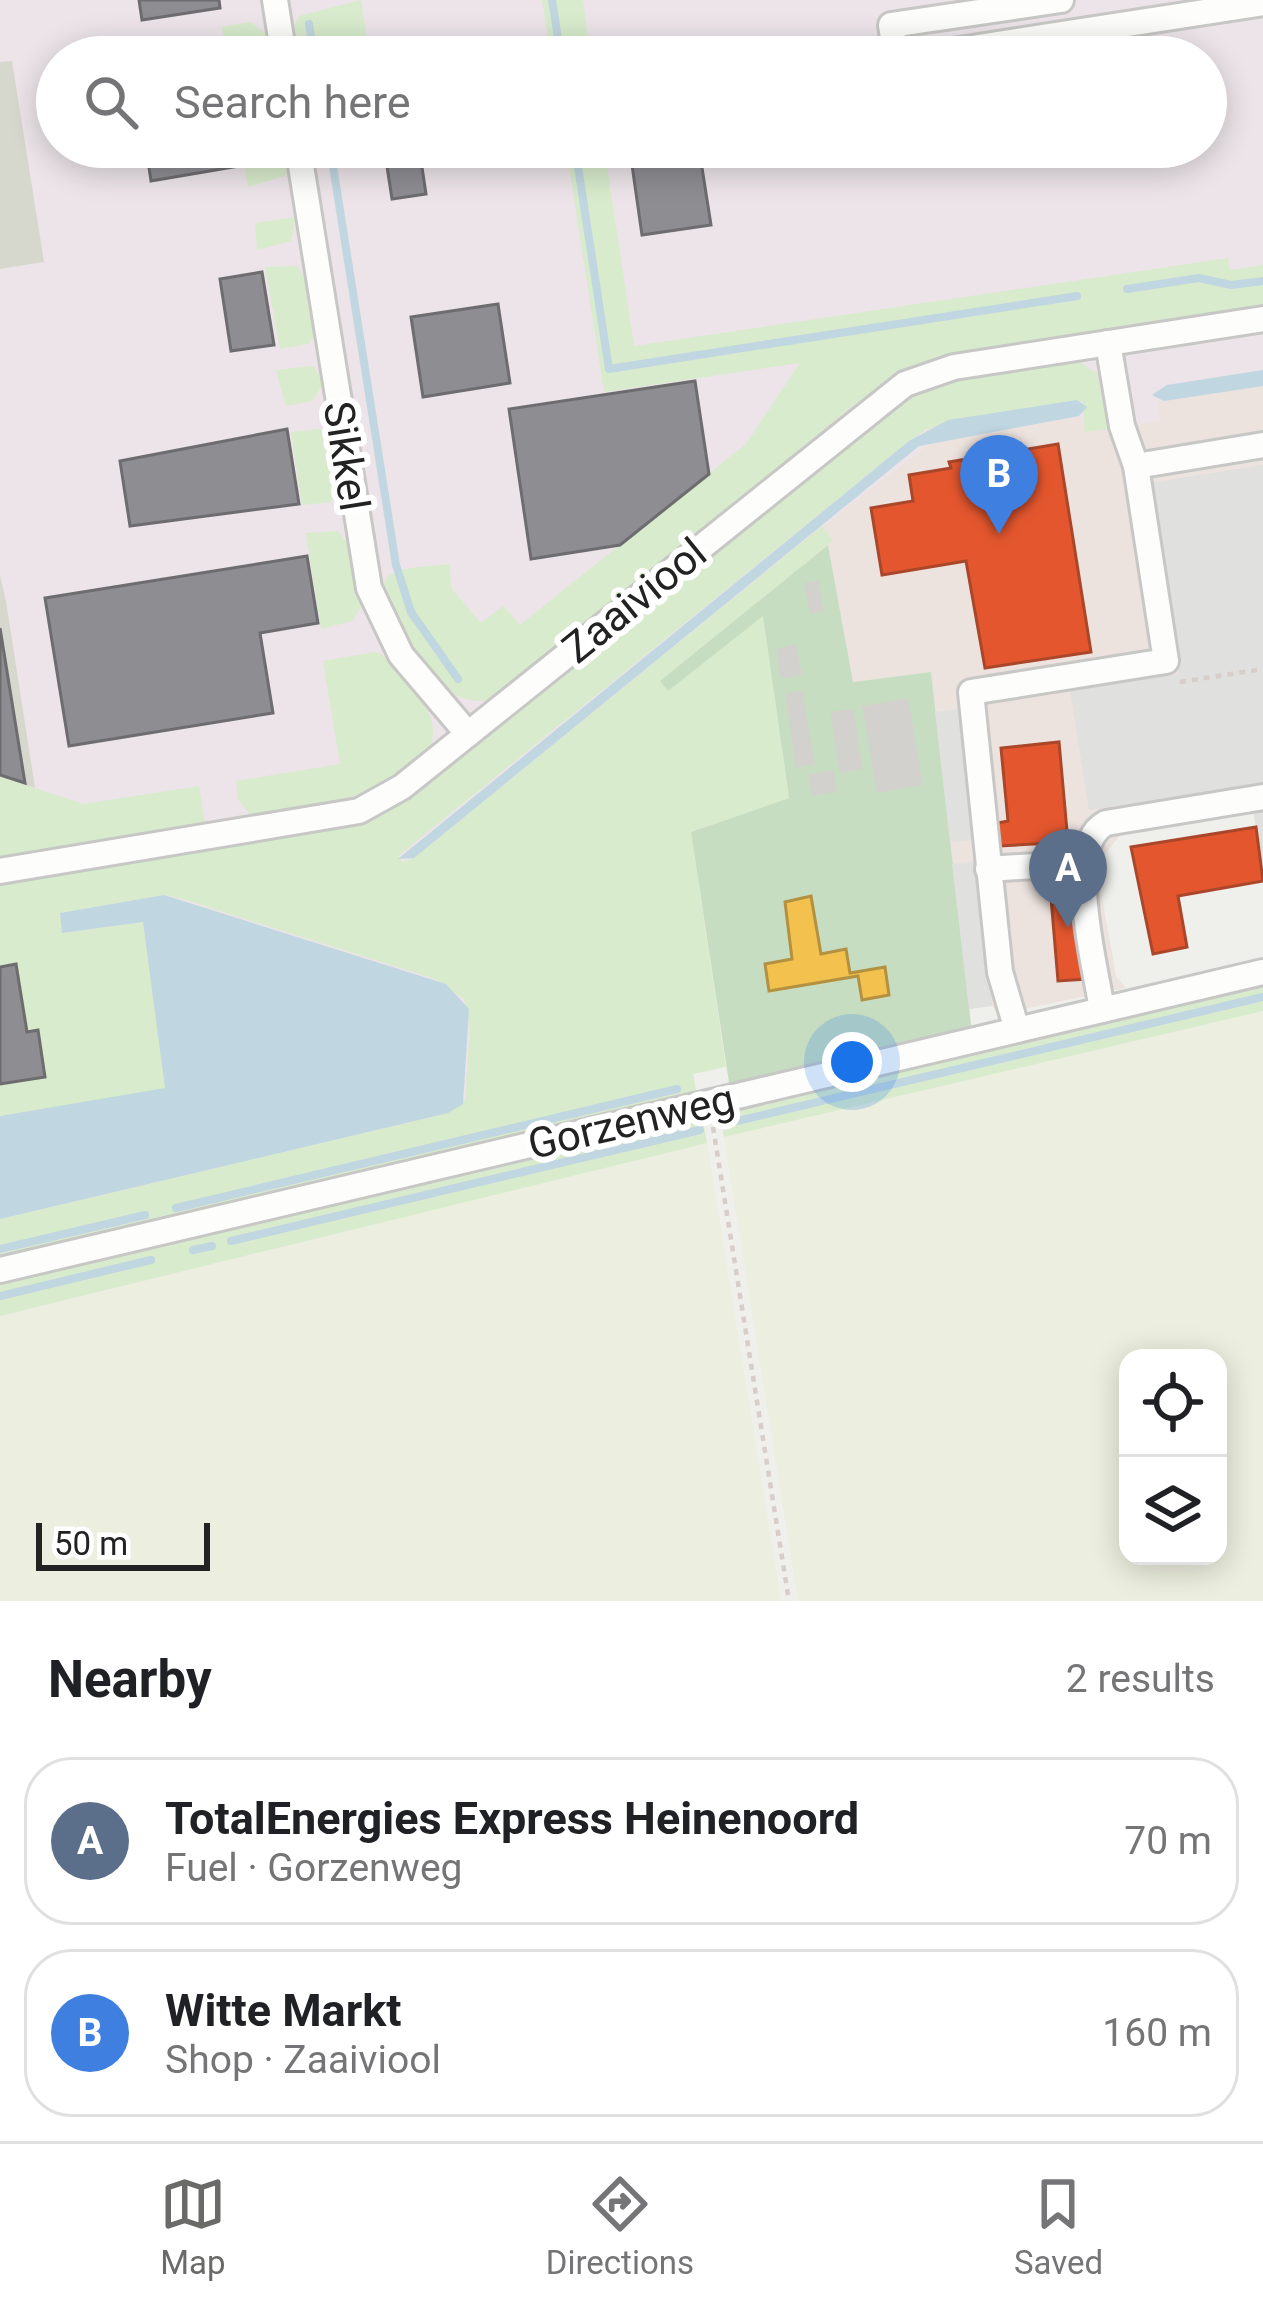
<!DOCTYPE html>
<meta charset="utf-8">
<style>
body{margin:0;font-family:Roboto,sans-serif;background:#f6f6f6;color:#202124}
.controls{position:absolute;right:36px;bottom:36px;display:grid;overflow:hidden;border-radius:24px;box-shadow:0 6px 30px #0003}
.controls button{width:108px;height:108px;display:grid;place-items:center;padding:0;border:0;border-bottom:3px solid #e0e0e0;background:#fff;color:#202124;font:60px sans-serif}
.scale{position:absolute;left:36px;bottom:30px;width:174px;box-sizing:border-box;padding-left:12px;border:6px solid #222;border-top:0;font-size:33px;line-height:42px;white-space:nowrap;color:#222;-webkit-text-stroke:9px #fff;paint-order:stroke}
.you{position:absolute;left:852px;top:1062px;width:42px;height:42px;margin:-30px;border:9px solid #fff;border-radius:50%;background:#1a73e8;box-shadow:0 0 0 18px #1a73e833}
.badge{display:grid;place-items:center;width:78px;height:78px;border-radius:50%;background:#6a6a68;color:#fff;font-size:39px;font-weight:700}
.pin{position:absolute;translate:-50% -99px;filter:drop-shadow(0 3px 6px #0008)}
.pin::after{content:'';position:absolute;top:63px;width:42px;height:36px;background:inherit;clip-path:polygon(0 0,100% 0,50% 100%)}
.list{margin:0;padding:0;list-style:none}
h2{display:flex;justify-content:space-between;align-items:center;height:156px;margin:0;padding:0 48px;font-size:51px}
h2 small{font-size:39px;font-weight:400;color:#757577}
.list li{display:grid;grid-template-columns:78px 1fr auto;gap:36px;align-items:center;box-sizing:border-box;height:168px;margin:0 24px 24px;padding:0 24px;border:3px solid #e0e0e0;border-radius:48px}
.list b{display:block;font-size:45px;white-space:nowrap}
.list p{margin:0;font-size:39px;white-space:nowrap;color:#757577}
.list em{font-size:39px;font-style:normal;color:#757577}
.icon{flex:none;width:66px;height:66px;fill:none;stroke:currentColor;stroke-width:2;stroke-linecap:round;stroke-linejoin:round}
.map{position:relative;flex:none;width:1263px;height:1601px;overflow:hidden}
.search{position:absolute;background:#fff;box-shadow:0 6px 30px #0003;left:36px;right:36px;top:36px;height:132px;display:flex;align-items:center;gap:30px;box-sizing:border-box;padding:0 42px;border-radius:66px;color:#757577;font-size:45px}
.sheet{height:540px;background:#fff}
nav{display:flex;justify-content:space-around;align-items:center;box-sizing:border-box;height:168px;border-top:3px solid #e0e0e0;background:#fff;font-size:33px;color:#757577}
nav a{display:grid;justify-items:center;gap:6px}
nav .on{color:#6a6a68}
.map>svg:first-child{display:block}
</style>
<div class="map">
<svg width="1263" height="1601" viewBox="0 0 1263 1601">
<rect width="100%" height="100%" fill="#efefeb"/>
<path fill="#ece2de" d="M1263 386V869L1253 811 1123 832 1096 864 1116 976 1126 988 999 1014 992 1006 969 1009 931 672 853 682 828 545 833 541 822 526 919 446 935 440 1081 415 1084 432 1159 421 1157 400Z"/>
<path fill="#ece4e8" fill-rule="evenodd" d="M0 0H1263V386L1158 400 1160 421 1084 432 1080 416 935 440 823 526 833 541 759 600 491 1120 0 1234ZM57 57H1206V147H57Z"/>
<g fill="#d7d8cd">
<path d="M12 61 44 262 0 269V62Z"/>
<path d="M0 576 6 601 35 788 0 777Z"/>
</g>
<g fill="#eceedf" fill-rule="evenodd">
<path d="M1263 1011V1601H798L724 1137ZM1128 1358H1218V1556H1128Z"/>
<path d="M707 1143 781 1601H0V1316Z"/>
</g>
<g fill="#d8ebcc">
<path d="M361 0 370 57H295L292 32 299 16Z"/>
<path d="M542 0H583L591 57H551Z"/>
<path d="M250 22 268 35 272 57H226L222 27Z"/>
<path d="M241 147H286L290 169 285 176 248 187Z"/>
<path d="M566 147H604L634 346 1228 258 1230 270 1263 265V306L957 354 910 367 856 403 498 696C439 727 372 600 386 579 396 565 433 567 449 564L452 589 481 623 503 606 520 625 746 444 800 363 604 392Z"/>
<path d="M296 217 291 241 257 250 255 223Z"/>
<path d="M296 266 309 282 317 333 308 344 280 349 265 267Z"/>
<path d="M1077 361 1097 373 1108 429 1084 432 1083 401 927 429 909 441 398 856 402 862 414 858 822 526 833 541 660 681 669 690 763 614 789 798 691 832 726 1067 693 1074 697 1096 0 1261V1219L448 1113 465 1100 470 1029 464 999 435 979 182 899 164 895 60 913 63 933 143 922 166 1089 0 1116V882L337 828 383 814 423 789 896 405 945 382Z"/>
<path d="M313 366 324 383 312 401 286 406 276 370Z"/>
<path d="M319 429 333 439 342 486 331 502 302 505 291 432Z"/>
<path d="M338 531 350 547 362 605 352 621 321 629 306 533Z"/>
<path d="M375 652C395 656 407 682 419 697 484 784 303 809 252 817L238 799 236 781 340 764 323 661Z"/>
<path d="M0 777 84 804 199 786 205 825 0 857Z"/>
<path d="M1263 983V1011L724 1137 719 1111Z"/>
<path d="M702 1115 707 1143 0 1316V1280Z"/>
</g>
<path fill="#c7ddc2" d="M828 545 853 682 931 672 972 1033 730 1089 691 832 789 798 763 616 668 691 660 681Z"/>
<g fill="#e0e0de">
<path d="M1263 465V869L1249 785 1089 810 1070 690 1179 674 1149 483Z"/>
<path d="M958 709 973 840 950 842 935 712Z"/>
<path d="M976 861 992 1006 969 1009 952 864Z"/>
</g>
<g fill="#c0d6e0">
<path d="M1263 370V386L1164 401 1152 395 1167 385Z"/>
<path d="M1077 400 1087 407 1079 416 919 446 414 858 398 859 909 441 948 420Z"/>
<path d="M164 895 446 984 469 1009 463 1104 448 1113 0 1219V1116L165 1088 143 922 62 933 60 913Z"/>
</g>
<path fill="#f2c14e" stroke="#b49141" stroke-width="3" d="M811 896 821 954 846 949 850 973 885 967 889 995 862 1000 858 976 769 991 765 964 792 959 785 902Z"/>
<g fill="#e4572e" stroke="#aa472a" stroke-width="3">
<path d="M1058 444 1091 652 985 668 966 561 882 575 871 508 913 501 909 475 951 468 949 462Z"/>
<path d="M1059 742 1068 842 1000 846 998 823 1008 821 1001 748Z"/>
<path d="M1256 827 1263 881 1178 896 1187 947 1153 954 1131 847Z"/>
<path d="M1078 872 1087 979 1058 981 1049 874Z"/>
</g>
<g fill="#8d8d92" stroke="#6d6d70" stroke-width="3">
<path d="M139 0H219L220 8 142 20Z"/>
<path d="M146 147H242L245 165 151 181Z"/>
<path d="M384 147H419L426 194 392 199Z"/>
<path d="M1127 147H1168L1169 152 1128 158Z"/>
<path d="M700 155 711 225 642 235 632 165Z"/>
<path d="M262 272 274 345 231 351 220 279Z"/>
<path d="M498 304 510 383 423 397 411 317Z"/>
<path d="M695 381 709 474 620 545 531 559 509 409Z"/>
<path d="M287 429 299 504 130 526 120 461Z"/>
<path d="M307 556 318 623 260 633 273 713 69 746 45 598Z"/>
<path d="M0 628 25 783 0 775Z"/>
<path d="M16 964 27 1032 38 1030 45 1077 0 1084V967Z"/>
</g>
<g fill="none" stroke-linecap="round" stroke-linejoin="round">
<g stroke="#c0d6e0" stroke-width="8">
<path d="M552 0 561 57"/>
<path d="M309 24 314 57"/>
<path d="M330 147 396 565 411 612 458 679"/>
<path d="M575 147 609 369 1077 296"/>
<path d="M1127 289 1199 278 1231 285 1263 281"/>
<path d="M729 1123 1263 997"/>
<path d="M176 1208 677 1089"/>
<path d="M231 1241 700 1130"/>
<path d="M0 1249 145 1215"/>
<path d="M193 1250 212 1246"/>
<path d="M0 1296 151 1260"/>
</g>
</g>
<g fill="#d2d1ce" stroke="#d2d1cc" stroke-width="3">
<path d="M817 582 822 610 811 612 806 584Z"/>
<path d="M795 646 800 674 782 677 778 650Z"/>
<path d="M801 692 813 763 797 766 787 695Z"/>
<path d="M907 700 921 784 878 791 864 707Z"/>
<path d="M852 711 861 768 841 771 832 713Z"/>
<path d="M832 772 835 791 813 794 810 775Z"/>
</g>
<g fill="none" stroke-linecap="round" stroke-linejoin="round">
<defs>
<g id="minor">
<path d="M275 0 284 57"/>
<path d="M896 57 891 25 1061 0"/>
<path d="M914 57 1263 3"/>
<path d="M298 147 369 588 401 655 468 734"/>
<path d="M1108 343 1122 426 1136 466"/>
<path d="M988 869 1081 863"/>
<path d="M0 871 359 811 402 787 905 384 954 367 1263 319"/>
<path d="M1102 1010C1096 967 1062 845 1106 823L1263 797"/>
<path d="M1017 1030 1000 972 971 692 1166 661 1136 466 1263 445"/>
<path d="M0 1270 1263 972"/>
</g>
</defs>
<use href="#minor" stroke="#c7c7c5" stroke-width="30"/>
<g stroke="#d7cdc9" stroke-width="4.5" stroke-dasharray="6 6" stroke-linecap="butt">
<path d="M1180 682 1263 669"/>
<path d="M713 1127 789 1601"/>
</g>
<use href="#minor" stroke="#fdfdfc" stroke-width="24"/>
</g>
<g text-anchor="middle" stroke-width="12" stroke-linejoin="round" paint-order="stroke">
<g font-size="42" fill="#222" stroke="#fff">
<text transform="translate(347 456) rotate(81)" y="15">Sikkel</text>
<text transform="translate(634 600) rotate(-39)" y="15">Zaaiviool</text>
<text transform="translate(631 1121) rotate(-13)" y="15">Gorzenweg</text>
</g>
</g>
</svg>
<div class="controls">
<button><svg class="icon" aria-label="locate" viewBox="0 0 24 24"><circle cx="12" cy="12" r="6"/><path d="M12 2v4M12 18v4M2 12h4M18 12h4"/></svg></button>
<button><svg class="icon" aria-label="layers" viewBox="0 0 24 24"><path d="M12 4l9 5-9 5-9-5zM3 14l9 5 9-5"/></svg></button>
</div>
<div class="scale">50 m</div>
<div class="you"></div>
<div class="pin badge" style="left:1068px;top:928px;background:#5c6f8a">A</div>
<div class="pin badge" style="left:999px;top:534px;background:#3f7fe0">B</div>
<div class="search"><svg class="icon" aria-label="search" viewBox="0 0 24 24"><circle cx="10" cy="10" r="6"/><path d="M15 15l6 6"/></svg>Search here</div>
</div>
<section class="sheet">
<h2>Nearby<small>2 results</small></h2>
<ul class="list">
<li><span class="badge" style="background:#5c6f8a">A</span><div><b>TotalEnergies Express Heinenoord</b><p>Fuel · Gorzenweg</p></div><em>70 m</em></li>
<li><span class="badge" style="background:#3f7fe0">B</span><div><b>Witte Markt</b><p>Shop · Zaaiviool</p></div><em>160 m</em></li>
</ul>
</section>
<nav>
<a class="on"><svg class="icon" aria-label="map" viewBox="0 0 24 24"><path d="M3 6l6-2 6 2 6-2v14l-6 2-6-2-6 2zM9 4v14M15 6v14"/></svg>Map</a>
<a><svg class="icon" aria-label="directions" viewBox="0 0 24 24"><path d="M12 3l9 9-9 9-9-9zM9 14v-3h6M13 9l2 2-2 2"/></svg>Directions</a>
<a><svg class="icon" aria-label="saved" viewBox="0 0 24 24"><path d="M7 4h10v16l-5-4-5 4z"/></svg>Saved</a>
</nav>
